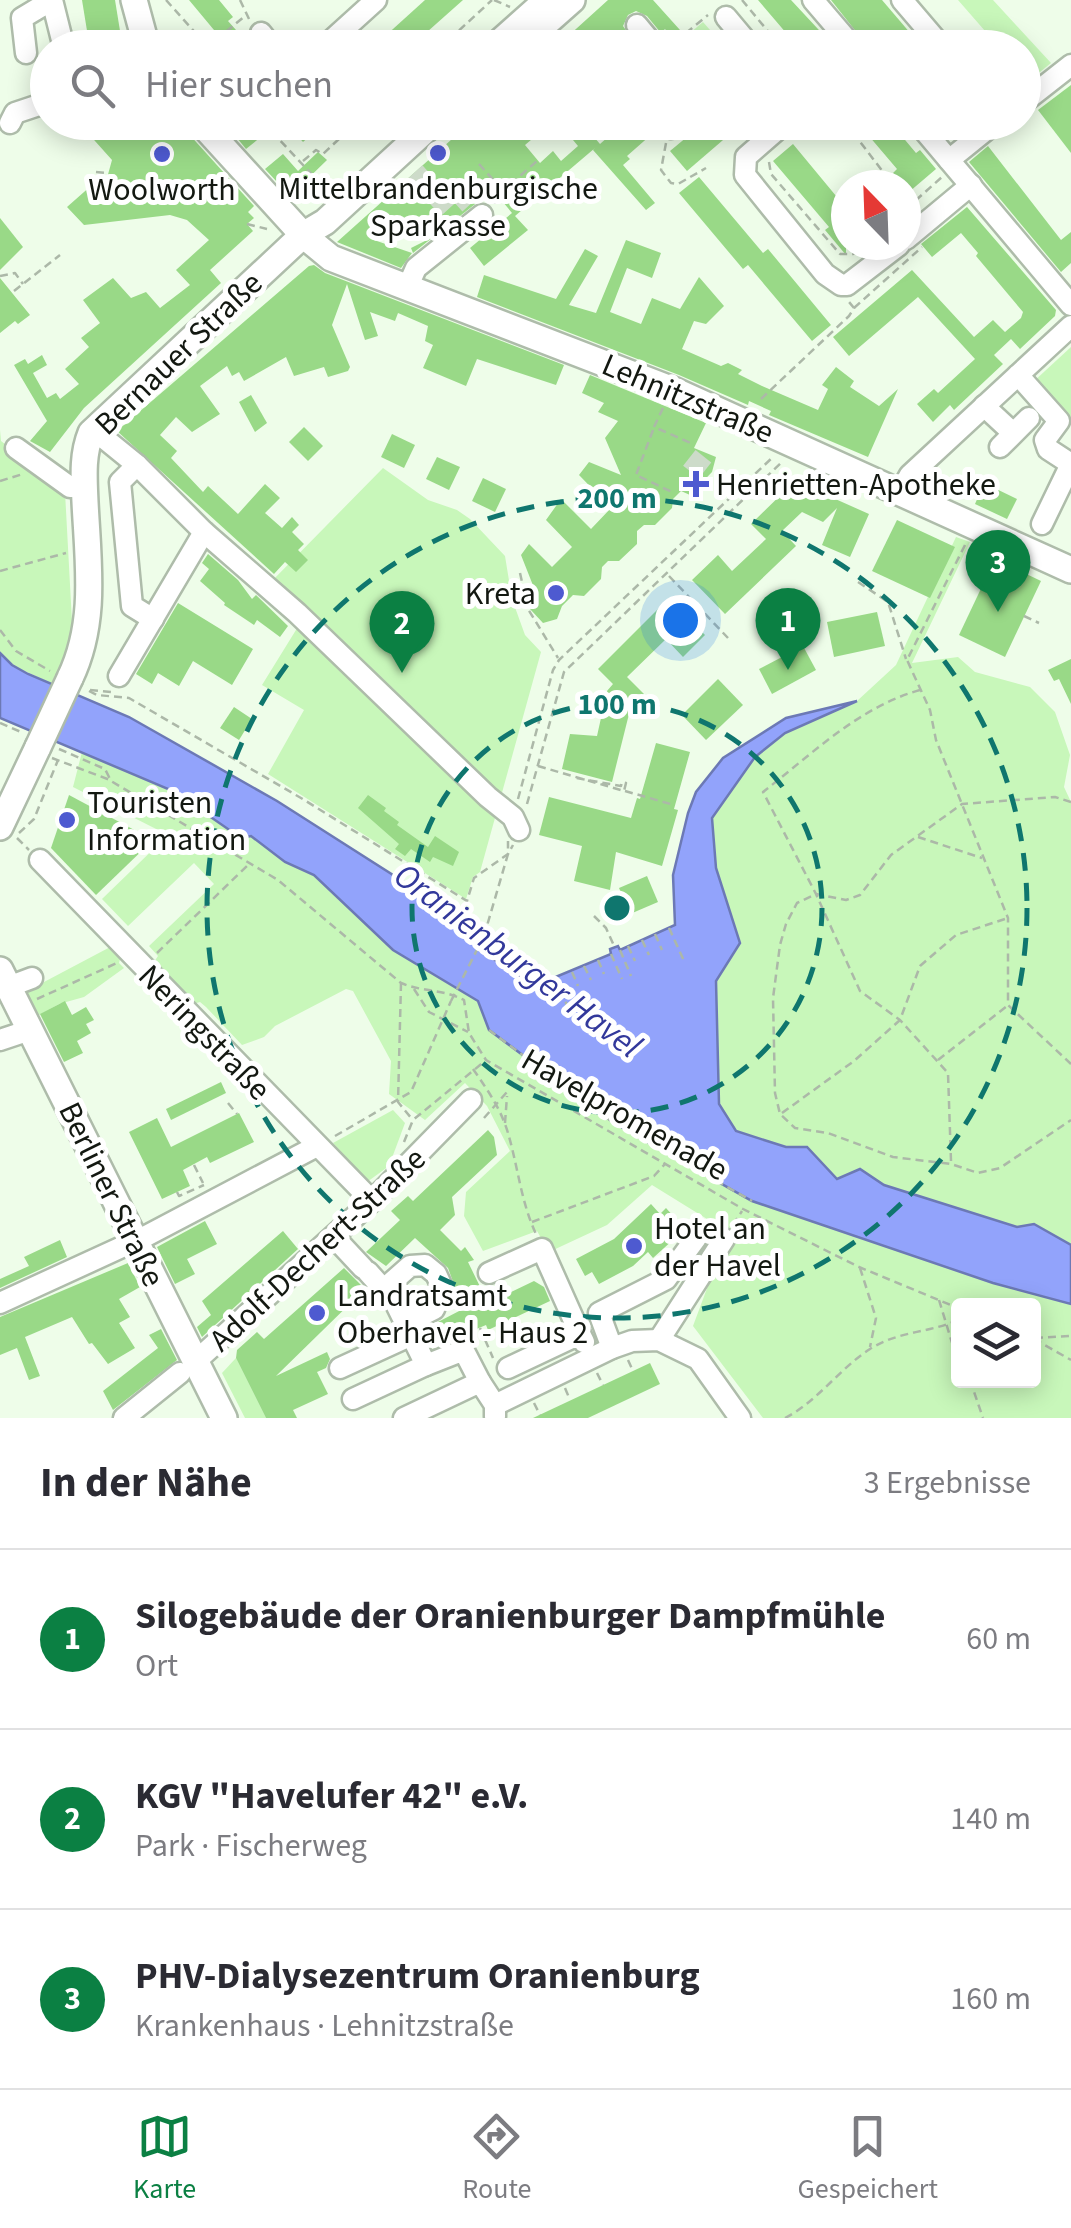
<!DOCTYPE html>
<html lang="de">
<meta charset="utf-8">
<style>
body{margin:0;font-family:"Source Sans 3",sans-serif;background:#f7f7f7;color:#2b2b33}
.controls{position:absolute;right:30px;bottom:30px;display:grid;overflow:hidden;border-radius:10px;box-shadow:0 5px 25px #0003}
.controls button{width:90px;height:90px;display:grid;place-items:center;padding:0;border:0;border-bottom:2px solid #e1e1e2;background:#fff;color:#2b2b33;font:50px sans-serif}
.compass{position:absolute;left:831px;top:170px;width:90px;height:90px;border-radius:50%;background:#fff;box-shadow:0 5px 25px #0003;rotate:337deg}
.you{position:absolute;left:680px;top:620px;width:35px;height:35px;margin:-25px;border:8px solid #fff;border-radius:50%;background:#1a73e8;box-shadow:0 0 0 15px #1a73e833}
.badge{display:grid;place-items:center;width:65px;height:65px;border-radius:50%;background:#0b8043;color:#fff;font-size:32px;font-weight:700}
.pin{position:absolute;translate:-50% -82px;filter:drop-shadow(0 2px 5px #0008)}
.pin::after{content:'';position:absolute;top:52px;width:35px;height:30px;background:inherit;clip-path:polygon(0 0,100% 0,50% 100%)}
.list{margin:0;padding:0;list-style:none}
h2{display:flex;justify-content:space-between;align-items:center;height:130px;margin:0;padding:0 40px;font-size:42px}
h2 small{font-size:32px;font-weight:400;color:#7c7c81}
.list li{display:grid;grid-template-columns:65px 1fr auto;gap:30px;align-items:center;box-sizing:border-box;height:180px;padding:0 40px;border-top:2px solid #e1e1e2}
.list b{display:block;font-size:38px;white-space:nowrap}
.list p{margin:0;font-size:32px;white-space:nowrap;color:#7c7c81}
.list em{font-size:32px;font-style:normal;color:#7c7c81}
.icon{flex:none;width:55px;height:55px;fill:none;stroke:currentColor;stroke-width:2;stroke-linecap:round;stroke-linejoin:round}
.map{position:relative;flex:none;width:1071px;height:1418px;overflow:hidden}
.search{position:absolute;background:#fff;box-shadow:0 5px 25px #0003;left:30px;right:30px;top:30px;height:110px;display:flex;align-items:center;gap:25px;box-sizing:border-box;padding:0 35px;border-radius:55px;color:#7c7c81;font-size:38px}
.sheet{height:670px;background:#fff}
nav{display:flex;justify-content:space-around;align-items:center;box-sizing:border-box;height:140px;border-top:2px solid #e1e1e2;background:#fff;font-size:28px;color:#7c7c81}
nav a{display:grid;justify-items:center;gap:5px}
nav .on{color:#0b8043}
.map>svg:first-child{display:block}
</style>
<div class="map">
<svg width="1071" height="1418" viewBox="0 0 1071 1418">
<rect width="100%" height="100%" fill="#eefde9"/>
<g fill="#c8f7ba" fill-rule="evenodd">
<path d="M958 0H993L1051 63 1024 85V48L999 47Z"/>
<path d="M703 22 725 47H681L677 44Z"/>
<path d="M1071 347V422L1032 383Z"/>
<path d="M0 430 1 441 65 492 73 640 57 686 12 665 0 653Z"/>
<path d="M383 468 428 500 457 510 470 519 505 556 512 599 525 635 541 652 480 872 473 877 466 899 268 774 304 710 262 685 304 617 269 584Z"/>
<path d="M956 537 970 542 912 663 958 657 975 672 1030 687 1055 712 1070 755 1064 787 1071 802V1245L1034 1224 1018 1227 884 1185 860 1169 837 1179 807 1147H786L736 1131 719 1104 716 981 740 943 716 868 712 818 755 757 785 733 857 701 896 665Z"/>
<path d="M82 752 173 791 240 838 251 836 285 862 314 876 393 950 478 1001 489 1030 613 1123 752 1201 993 1283 1071 1304V1418H763L693 1326 728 1232 652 1185 607 1225 549 1252 537 1231 483 1251 464 1216 466 1192 510 1151 487 1106 465 1083 425 1120 389 1094 391 1061 353 991 346 989 275 1026 264 1037 242 1045 206 1007 200 1002 193 1004 150 968 158 956 149 946 214 884 194 863 128 926 102 899 168 835 73 787ZM958 1306H1034V1380H958Z"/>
<path d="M114 945 122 952 119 963 124 968 84 997 59 1004 39 1015 33 1013 27 991Z"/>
<path d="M393 1110 405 1123 389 1166 367 1182 333 1143Z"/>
<path d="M236 1358 266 1418H245L222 1373Z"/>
</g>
<path fill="#92a3fb" stroke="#6c79b5" stroke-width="2.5" d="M0 653 12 665 28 674 129 717 277 801 462 919 489 956 534 986 611 954 610 949 618 946 620 950 675 925 673 875 688 813 696 792 723 758 786 718 857 701 785 733 755 757 712 818 716 868 740 943 716 981 719 1104 736 1131 786 1147H807L837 1179 860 1169 884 1185 1017 1227 1034 1224 1071 1245V1304L993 1283 752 1201 614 1123 489 1030 478 1001 393 950 314 875 285 862 251 836 241 838 173 791 0 718Z"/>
<g fill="#99d987">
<path d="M82 0H115L121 37 89 43Z"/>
<path d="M189 0H219L233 17 228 21 252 48H229Z"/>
<path d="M425 0H463L409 48H372Z"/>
<path d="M608 0H653L680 30 672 38 665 29 661 33 647 16 636 11 628 15 623 26 636 45 633 48H555Z"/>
<path d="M758 0H791L831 43 825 48H786L793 41Z"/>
<path d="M831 0H882L923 48H869Z"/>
<path d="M1071 85V153L1038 110Z"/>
<path d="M78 122H178L254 206 248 212 254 218 247 224 253 231 210 270 221 283 84 408 50 452 30 441 47 421 14 365 25 359 28 364 42 355 47 365 33 373 47 398 56 393 60 399 79 384 65 369 89 347 81 338 100 323 83 300 113 278 131 298 146 292 160 308 190 285 176 270 209 240 187 220 170 215 84 225 67 207 101 177 107 178 112 160Z"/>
<path d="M224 122H251L262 136 246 149Z"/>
<path d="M285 122H325L303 142Z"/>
<path d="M471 122H527L538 134 525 145 540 163 553 151 561 161 578 146 558 122H581L600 144 618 128 613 122H642L652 134 627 156 630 159 623 165 655 203 646 210 593 150 595 148 515 216 528 230 484 266 470 248 512 213 493 190 413 253 411 248 429 239 411 218 401 226 396 216 371 239 412 253 401 268 337 242Z"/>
<path d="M705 122H744L687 171 670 151Z"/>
<path d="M857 122H890L916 153 920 150 936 169 909 192 893 173 897 169Z"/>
<path d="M935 122H974L950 140Z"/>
<path d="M793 144 846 208V255L825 230 829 227 773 161Z"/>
<path d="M988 146 1061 240 1071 232V263L1061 272 969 162Z"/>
<path d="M318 152 327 160 290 196 265 169 283 154 298 171Z"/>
<path d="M699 177 763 253 768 249 831 325 812 341 748 265 743 269 679 193Z"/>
<path d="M967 207 1056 310 1055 316 1020 349 1011 339 994 355 1003 364 954 410 950 405 933 422 917 404 934 389 938 393 975 359 918 297 849 356 833 337 912 270 974 337 993 320 1005 332 1021 318 1023 312 976 256 978 253 961 233 932 257 921 244Z"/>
<path d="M0 218 23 247 0 270Z"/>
<path d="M626 240 661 253 652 278 627 268 610 312 641 324 652 298 680 309 699 277 724 306 706 324 694 321 682 349 721 366 728 363 742 370 738 374 762 386 818 410 828 389 822 385 836 367 854 381 850 387 879 406 898 389 868 457 769 415 771 411 749 401 748 405 679 375 477 297 484 275 556 299 585 249 598 256 569 305 596 313Z"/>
<path d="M314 265 325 273 564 365 556 385 477 359 466 386 423 368 433 345 425 341 428 326 398 313 395 321 370 312 378 336 365 340 347 284 332 325 350 367 348 371 328 377 324 367 294 376 286 357 244 381 239 372 232 376 227 366 200 386 220 414 192 432 176 417 160 435 177 451 171 458 203 492 208 486 238 514 265 484 280 498 265 513 282 528 292 517 299 525 292 532 304 544 298 550 308 560 296 572 285 562 274 574 117 431 309 266Z"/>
<path d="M0 278 30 315 18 324 15 321 0 333Z"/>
<path d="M590 375 706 423 694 448 716 457 712 472 690 495 681 491 673 499 672 508 655 525H644L637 531V544L619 561H608L602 567 601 579 584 596 573 595 562 606 557 619 543 623 530 609 536 593 521 555 529 544 552 567 572 547 546 520 561 499 591 529 611 508 579 475 589 462 621 475 605 438 618 421 598 412 604 403 582 393Z"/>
<path d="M251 395 267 423 255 432 239 402Z"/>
<path d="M304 427 323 446 308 461 289 442Z"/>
<path d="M392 434 415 445 404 468 381 457Z"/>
<path d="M437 457 460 467 449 490 426 479Z"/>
<path d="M483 478 506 489 495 512 472 501Z"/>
<path d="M795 481 869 514 850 557 822 545 837 508 823 522 802 512 782 531 796 546 725 614 692 580 718 555 732 571 766 539 751 524Z"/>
<path d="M984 483 1017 499 1007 519 975 504Z"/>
<path d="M897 520 955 547 930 598 872 571Z"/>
<path d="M208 554 238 580 252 599 256 595 288 626 280 637 257 620 254 625 224 605 225 603 200 581 209 569 202 563Z"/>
<path d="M995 559 1041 581 1005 657 959 635Z"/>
<path d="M669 598 705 635 683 657 666 639 627 677 644 694 631 706 612 782 562 769 570 734 597 736 607 691 613 684 598 669Z"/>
<path d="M178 603 253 649 232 685 193 661 179 686 158 673 152 684 136 674Z"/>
<path d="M877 612 885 646 834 657 827 622Z"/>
<path d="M803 646 816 670 772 694 759 669Z"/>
<path d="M1071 659V704L1059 679 1054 681 1048 670Z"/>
<path d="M718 679 743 705 706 740 682 715Z"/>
<path d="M234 707 252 719 239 740 220 728Z"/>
<path d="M656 743 690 752 674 809 678 810 662 866 616 852 610 890 574 881 582 846 539 835 549 797 631 818 637 798 640 799Z"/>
<path d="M69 795 153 840 96 895 51 848Z"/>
<path d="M368 795 386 808 384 811 399 822 397 825 428 847 435 836 459 852 453 866 433 857 430 862 411 849 405 856 395 849 399 844 358 808Z"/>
<path d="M647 876 658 902 630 914 619 888Z"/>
<path d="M65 1001 72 1015 86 1007 94 1020 86 1024 91 1033 77 1041 83 1053 64 1062 40 1014Z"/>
<path d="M221 1082 226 1093 171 1120 166 1109Z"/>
<path d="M239 1113 254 1142 210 1163 207 1157 183 1170 190 1186 162 1199 129 1132 157 1118 171 1147Z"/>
<path d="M488 1130 494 1137 497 1155 452 1197 455 1215 440 1230 461 1251 465 1247 474 1260 468 1262 488 1303 534 1281 544 1287 550 1301 488 1330 486 1325 436 1346 432 1339 436 1323 463 1309 448 1268 415 1238 386 1266 366 1252 400 1220 391 1211 408 1196 413 1201Z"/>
<path d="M651 1204 660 1214 666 1208 685 1229 653 1258 648 1252 633 1266 599 1284 592 1272 585 1276 576 1259 614 1239Z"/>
<path d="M205 1221 217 1244 187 1259 195 1274 175 1284 157 1247Z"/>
<path d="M283 1231 298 1249 202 1337 197 1327 211 1315 202 1301Z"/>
<path d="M60 1240 67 1257 0 1288V1279L29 1266 24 1257Z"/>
<path d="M128 1263 140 1287 119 1299 130 1317 119 1323 135 1348 108 1364 92 1343 89 1344 72 1317 25 1337 40 1376 29 1380 17 1348 0 1355V1317Z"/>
<path d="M344 1268 365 1289 276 1376 327 1352 330 1359 326 1368 317 1372 328 1394 293 1410 297 1418H266L236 1358 237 1350 257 1332 264 1339Z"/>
<path d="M161 1329 177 1360 113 1410 103 1391 158 1348 149 1335Z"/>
<path d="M650 1363 660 1384 588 1418H533Z"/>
</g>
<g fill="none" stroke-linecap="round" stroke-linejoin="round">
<g stroke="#cddbc9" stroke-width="20" stroke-dasharray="20 10" stroke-linecap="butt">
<path d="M974 122 976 124"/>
<path d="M415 172 449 210 479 183"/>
<path d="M691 472 706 453"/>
</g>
<defs>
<g id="minor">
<path d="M813 0 854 48"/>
<path d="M902 0 943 48"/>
<path d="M726 17 752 48"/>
<path d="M637 25 656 48"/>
<path d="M261 33 273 48"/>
<path d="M323 48 376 0"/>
<path d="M26 53 22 18 52 0 64 48"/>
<path d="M1024 102 1071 65"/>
<path d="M667 122 671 128 677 122"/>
<path d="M786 122 746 157 745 175 825 274 841 285H847L899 245"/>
<path d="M917 122 1071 305"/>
<path d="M10 123 15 113 48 102"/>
<path d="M949 160 996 122"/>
<path d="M906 239 971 185"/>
<path d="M408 286 416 268 482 215"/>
<path d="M1018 375 1059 421 1045 440 1048 449 1071 464"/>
<path d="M984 406 1013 433"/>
<path d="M91 433 105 439 137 465 204 532 297 613 488 797 513 817 519 830"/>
<path d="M1000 447 1029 418"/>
<path d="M16 448 70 487H84"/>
<path d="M137 465 120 482 132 606 153 619"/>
<path d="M901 491 910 475 1071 326"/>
<path d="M1042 524 1071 464"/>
<path d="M119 676 204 532"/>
<path d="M40 860 372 1201"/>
<path d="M8 987 32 978"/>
<path d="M0 1040 30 1030"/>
<path d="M334 1237 363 1268"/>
<path d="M489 1273 542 1249 580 1334"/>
<path d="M384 1289 410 1266 425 1265 436 1274 442 1287 434 1309 406 1323"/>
<path d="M0 1303 148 1235 317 1146"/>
<path d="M659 1340 724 1239"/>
<path d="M612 1348 599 1313 666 1279 696 1238"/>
<path d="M196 1361 372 1201 471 1100"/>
<path d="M426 1365 459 1352 465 1353 480 1382"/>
<path d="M340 1368 412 1335"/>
<path d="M508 1368 580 1334 584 1342"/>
<path d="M353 1399 426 1365 395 1302 368 1272"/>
<path d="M495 1405 612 1348 632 1341 659 1340 698 1359 740 1418"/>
<path d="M124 1418 180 1373"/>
<path d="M404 1418 480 1382 495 1405V1416"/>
</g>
<g id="major">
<path d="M134 0 147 48"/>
<path d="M537 31 572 0"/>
<path d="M493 48 547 0"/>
<path d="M200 122 303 235 331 258 673 390 1071 570"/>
<path d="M70 678C97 622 88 563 85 502 84 478 82 455 91 433L303 235 325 222 434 122"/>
<path d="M0 827 38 747"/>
<path d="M0 970 224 1418"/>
</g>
</defs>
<use href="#minor" stroke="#aebcaa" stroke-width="25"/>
<use href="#major" stroke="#aebcaa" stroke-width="30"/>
<g stroke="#acb8a8" stroke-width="2.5" stroke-dasharray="8 5" stroke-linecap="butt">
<path d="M166 0 200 38 203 48"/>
<path d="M240 0 250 21"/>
<path d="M494 0 510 7"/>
<path d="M742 0 782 48"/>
<path d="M686 33 708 15"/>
<path d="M206 48 245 16"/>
<path d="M440 48 492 0"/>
<path d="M263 122 330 194"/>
<path d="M845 122 893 185"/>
<path d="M666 143 661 170 671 183 678 184 706 168"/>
<path d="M303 161 316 150 323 154 357 122"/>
<path d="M769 162 771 174 840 254H853L865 245"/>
<path d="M479 164 496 183 495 204"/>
<path d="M96 172 108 173"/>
<path d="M497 183 513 182 537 161"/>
<path d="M906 200 915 211"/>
<path d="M906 209 942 177"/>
<path d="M247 224 267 229"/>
<path d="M0 276 15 273 23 284"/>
<path d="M14 291 60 255"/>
<path d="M854 308 922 247"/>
<path d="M761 399 849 316 854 308 849 302"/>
<path d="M663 408 654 427 693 444"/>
<path d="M653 430 636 475 672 492"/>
<path d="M0 481 23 474"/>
<path d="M965 545 907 660 930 710 936 740 1008 918V1005L1071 1064"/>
<path d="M0 571 66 553"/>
<path d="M520 573 528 609 558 658"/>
<path d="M669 576 728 638"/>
<path d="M858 582 888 602 906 659"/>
<path d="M1024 616 1039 623"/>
<path d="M0 630 16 651 50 671"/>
<path d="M90 690 112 692"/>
<path d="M920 690C859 707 812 754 763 792L816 894 860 991 900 1020 948 1073 951 1161"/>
<path d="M89 691 97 695 129 698 301 798 467 901 474 878 508 854 513 845"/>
<path d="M0 723 21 732"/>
<path d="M59 749 105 769 111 781 278 880 401 983C422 992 443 989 464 1000L469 1033 486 1060 743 1209 859 1267 958 1308"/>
<path d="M52 758 110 780"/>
<path d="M538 766 624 791 626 783 622 782 621 786 576 778"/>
<path d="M625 791 674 805"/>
<path d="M518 799 553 670 559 660 774 456"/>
<path d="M1071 802 1055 797 962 804 891 855 860 895 846 900 816 894 797 903 786 924 780 945 773 998 775 1093 780 1114 795 1128 828 1133 893 1157 951 1164 978 1173 1000 1168 1071 1120"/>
<path d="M527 804 564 672 783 461"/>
<path d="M19 833 34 819 58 760"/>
<path d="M918 837 982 858"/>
<path d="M17 838 29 850"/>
<path d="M594 916 606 928 615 948"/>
<path d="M669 928 685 963"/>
<path d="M655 934 662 950"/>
<path d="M484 936 508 854V841"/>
<path d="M642 940 649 955"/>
<path d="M628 946 635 961"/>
<path d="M620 950 631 976"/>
<path d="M157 953 248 865"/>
<path d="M611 954 622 979"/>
<path d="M598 960 604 974"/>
<path d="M584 966 591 980"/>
<path d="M572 972 578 986"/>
<path d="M555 978 567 1005"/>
<path d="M401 983 398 1102 412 1119"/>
<path d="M414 989 429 1012 468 1032"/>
<path d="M37 999 117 963"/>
<path d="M489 1030 614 1123 752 1201"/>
<path d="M938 1060 1007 1006"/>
<path d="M473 1069C487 1089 501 1109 508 1133 518 1167 521 1202 536 1234"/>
<path d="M228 1103 237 1114"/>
<path d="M782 1113 854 1061 900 1020 920 966 956 935 1008 918"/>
<path d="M484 1118 507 1092"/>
<path d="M505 1123 507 1096"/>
<path d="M335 1136 411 1092 451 1001"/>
<path d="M404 1142 413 1120 485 1061"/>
<path d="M194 1165 203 1183"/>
<path d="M177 1192 179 1196 204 1185"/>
<path d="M532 1222 654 1176 665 1164"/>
<path d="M733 1225 742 1211"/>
<path d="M860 1268 876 1318 870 1347"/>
<path d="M939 1300 953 1346 958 1354"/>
<path d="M480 1328 493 1358"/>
<path d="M1035 1338 1071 1336"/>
<path d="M1034 1339 1071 1360"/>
<path d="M628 1360 633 1371"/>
<path d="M597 1373 603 1385"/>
<path d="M970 1380 983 1418"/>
<path d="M565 1388 570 1400"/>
<path d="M534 1403 540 1415"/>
<path d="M785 1418C817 1402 840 1368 870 1349 898 1331 929 1333 958 1320"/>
</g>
<use href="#minor" stroke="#fff" stroke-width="20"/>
<use href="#major" stroke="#fff" stroke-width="25"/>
<defs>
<path id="major-bridge" d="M38 747 70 678"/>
</defs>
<use href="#major-bridge" stroke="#aebcaa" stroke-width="30" stroke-linecap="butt"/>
<path stroke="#acb8a8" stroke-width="2.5" stroke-dasharray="8 5" stroke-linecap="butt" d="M451 1001 484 936"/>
<use href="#major-bridge" stroke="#fff" stroke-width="25"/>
</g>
<g fill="none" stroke="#0f766e" stroke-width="5" stroke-dasharray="18 12">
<circle cx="617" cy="908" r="205"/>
<circle cx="617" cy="908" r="410"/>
</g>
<g fill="#4e5ad0" stroke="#fff" stroke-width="4">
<circle cx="438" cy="153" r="10"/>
<circle cx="162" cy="154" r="10"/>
<path d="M691 469h10v10h10v10h-10v10h-10v-10h-10v-10h10z"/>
<circle cx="556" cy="593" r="10"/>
<circle cx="67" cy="820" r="10"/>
<circle cx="634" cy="1246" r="10"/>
<circle cx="317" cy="1313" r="10"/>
</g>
<g text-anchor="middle" stroke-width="10" stroke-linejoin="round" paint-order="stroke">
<g font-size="32" fill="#131811" stroke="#fff" text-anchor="start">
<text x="438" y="199" text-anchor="middle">Mittelbrandenburgische<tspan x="438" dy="37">Sparkasse</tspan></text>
<text x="162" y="200" text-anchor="middle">Woolworth</text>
<text x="716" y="495">Henrietten-Apotheke</text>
<text x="536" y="604" text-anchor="end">Kreta</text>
<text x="87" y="813">Touristen<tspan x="87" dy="37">Information</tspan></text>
<text x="654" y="1239">Hotel an<tspan x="654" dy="37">der Havel</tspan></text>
<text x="337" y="1306">Landratsamt<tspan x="337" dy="37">Oberhavel - Haus 2</tspan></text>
</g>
<g font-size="32" fill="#131811" stroke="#fff">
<text transform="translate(178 353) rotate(-44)" y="11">Bernauer Straße</text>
<text transform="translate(688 398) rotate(23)" y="11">Lehnitzstraße</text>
<text transform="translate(205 1032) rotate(46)" y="11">Neringstraße</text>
<text transform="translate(625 1114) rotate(30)" y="11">Havelpromenade</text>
<text transform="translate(112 1194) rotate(64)" y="11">Berliner Straße</text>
<text transform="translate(317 1249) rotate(-43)" y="11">Adolf-Dechert-Straße</text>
</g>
<g font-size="35" font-style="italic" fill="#32389b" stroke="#fff">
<text transform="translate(518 960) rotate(37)" y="12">Oranienburger Havel</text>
</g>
</g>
<circle cx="617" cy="908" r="15" fill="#0f766e" stroke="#fff" stroke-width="5"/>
<g font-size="30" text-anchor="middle" font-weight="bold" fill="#0f766e" stroke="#fff" stroke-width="10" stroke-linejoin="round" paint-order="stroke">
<text x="617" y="508">200 m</text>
<text x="617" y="714">100 m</text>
</g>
</svg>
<div class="controls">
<button><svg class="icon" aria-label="layers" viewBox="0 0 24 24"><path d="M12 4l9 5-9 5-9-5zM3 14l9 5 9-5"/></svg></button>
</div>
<svg class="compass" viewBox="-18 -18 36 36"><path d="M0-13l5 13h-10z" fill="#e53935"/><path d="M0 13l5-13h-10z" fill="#7c7c81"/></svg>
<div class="you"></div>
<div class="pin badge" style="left:788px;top:670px">1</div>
<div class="pin badge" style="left:402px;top:673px">2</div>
<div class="pin badge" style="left:998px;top:612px">3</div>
<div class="search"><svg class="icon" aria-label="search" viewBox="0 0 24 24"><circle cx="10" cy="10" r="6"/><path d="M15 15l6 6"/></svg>Hier suchen</div>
</div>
<section class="sheet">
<h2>In der Nähe<small>3 Ergebnisse</small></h2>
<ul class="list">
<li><span class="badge">1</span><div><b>Silogebäude der Oranienburger Dampfmühle</b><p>Ort</p></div><em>60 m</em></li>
<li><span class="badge">2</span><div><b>KGV &quot;Havelufer 42&quot; e.V.</b><p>Park · Fischerweg</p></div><em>140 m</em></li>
<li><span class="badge">3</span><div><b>PHV-Dialysezentrum Oranienburg</b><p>Krankenhaus · Lehnitzstraße</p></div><em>160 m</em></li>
</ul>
</section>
<nav>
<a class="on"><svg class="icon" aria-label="map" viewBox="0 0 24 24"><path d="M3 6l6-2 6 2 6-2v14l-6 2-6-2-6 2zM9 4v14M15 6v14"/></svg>Karte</a>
<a><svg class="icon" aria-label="directions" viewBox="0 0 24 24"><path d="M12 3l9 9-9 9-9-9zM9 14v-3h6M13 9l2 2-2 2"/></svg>Route</a>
<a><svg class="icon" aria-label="saved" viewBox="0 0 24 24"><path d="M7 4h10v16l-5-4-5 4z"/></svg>Gespeichert</a>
</nav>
